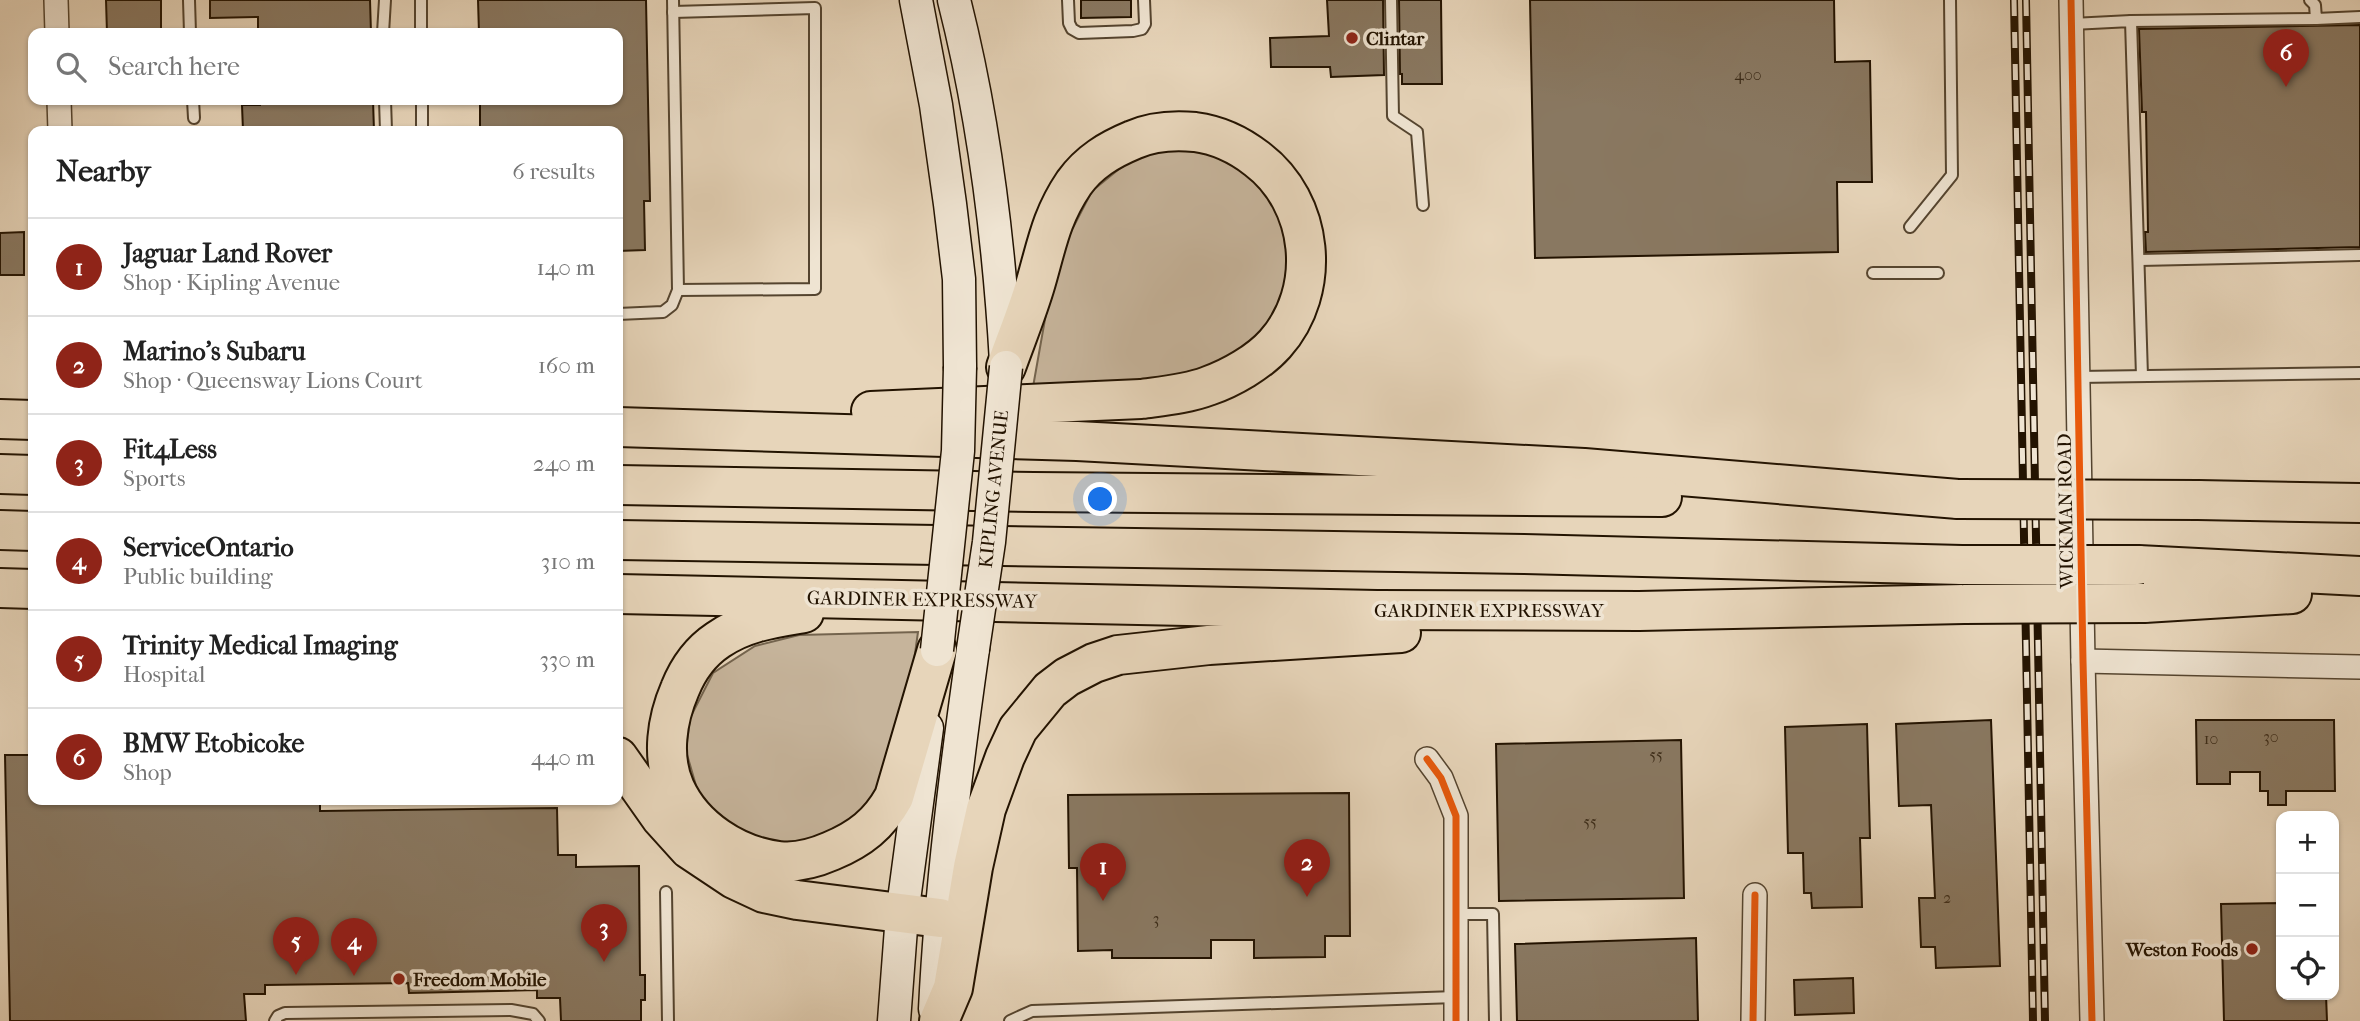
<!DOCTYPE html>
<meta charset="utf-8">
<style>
body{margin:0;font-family:"IM FELL French Canon",serif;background:#f6f6f6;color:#222}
.controls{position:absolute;right:21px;bottom:21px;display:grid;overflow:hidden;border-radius:14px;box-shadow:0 2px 5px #0004}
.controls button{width:63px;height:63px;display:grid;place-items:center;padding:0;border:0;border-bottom:2px solid #e0e0e0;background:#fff;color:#222;font:35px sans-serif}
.you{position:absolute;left:1101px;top:500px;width:24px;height:24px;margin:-18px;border:5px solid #fff;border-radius:50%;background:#1a73e8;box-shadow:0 0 0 10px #1a73e833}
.badge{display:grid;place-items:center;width:46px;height:46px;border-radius:50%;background:#8f2418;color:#fff;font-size:23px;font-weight:700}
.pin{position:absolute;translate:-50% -58px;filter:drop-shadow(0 2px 4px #0008)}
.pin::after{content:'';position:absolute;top:37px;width:24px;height:21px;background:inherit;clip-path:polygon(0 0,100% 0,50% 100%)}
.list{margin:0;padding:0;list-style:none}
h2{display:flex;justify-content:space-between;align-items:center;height:91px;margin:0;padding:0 28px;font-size:30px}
h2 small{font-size:23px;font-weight:400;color:#767676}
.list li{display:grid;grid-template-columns:46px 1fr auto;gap:21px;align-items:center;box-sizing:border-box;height:98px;padding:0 28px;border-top:2px solid #e0e0e0}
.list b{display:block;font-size:26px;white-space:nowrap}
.list p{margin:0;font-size:23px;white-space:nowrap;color:#767676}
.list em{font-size:23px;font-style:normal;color:#767676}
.icon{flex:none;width:38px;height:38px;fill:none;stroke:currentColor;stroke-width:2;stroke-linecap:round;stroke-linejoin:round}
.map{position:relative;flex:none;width:2360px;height:1021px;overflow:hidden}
.search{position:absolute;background:#fff;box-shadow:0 2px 5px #0004;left:28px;top:28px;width:595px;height:77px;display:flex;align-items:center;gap:18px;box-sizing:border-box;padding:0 24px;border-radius:14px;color:#767676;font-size:26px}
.panel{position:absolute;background:#fff;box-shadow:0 2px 5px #0004;left:28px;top:126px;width:595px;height:679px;border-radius:14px}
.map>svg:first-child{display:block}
</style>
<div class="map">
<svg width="2360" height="1021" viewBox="0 0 2360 1021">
<rect width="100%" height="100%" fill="#e7d5ba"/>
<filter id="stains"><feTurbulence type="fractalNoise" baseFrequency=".00286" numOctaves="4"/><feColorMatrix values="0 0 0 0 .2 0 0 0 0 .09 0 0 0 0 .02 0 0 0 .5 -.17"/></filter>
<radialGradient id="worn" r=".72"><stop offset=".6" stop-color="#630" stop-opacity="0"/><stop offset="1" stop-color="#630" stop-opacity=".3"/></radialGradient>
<g fill="#c6b49b" stroke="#74644e" stroke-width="2">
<path d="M1157 149H1202L1267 184 1298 259 1270 334 1196 379 1033 387 1050 291 1063 247 1092 191 1124 165Z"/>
<path d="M918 632 908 704 878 805 845 836 789 847 722 827 699 796 686 751 690 718 713 673 755 646 799 635Z"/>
</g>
<g fill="#897861" stroke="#231301" stroke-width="2">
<path d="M106 0H161V29L154 30V33H107Z"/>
<path d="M210 0H370L371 33H258V17L210 18Z"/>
<path d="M478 0H646L650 201H644L645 250 618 251V131H480V100H618V33H479Z"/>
<path d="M1081 0H1131V17L1081 18Z"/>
<path d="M1327 0H1383L1384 75 1331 77 1330 67H1271L1270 38 1329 36Z"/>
<path d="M1399 0H1441L1442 84H1402V74H1400Z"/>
<path d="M1530 0H1834L1835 62 1870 61 1872 182H1837L1838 252 1535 258Z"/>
<path d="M2360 25V247L2146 252 2145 232H2148L2146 112H2142L2139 29Z"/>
<path d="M260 100H373L374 131H243L242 105H260Z"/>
<path d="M24 232V275H0V233Z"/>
<path d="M1991 720 2000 966 1936 968 1935 947H1921L1919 898H1935L1931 805 1899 806 1896 724Z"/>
<path d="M2196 720H2334L2335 791H2286V805H2268V791H2260V772H2230V784H2197Z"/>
<path d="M1867 724 1870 838H1860L1862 907 1812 908 1811 893H1804L1803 853H1788L1785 727Z"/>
<path d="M1681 740 1684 898 1499 901 1496 744Z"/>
<path d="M5 755H33V800H320V811L557 808 558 855H576V867L639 866 640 975H645V1000H641V1021H561L560 998H537V990L409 993 408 983 265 985V994H244L246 1021H10Z"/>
<path d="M1349 793 1350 936H1325V957L1254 958V940H1211V958H1112V950L1078 951 1077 868H1069L1068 795Z"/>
<path d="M2281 903V995H2326L2327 1021H2224L2221 904Z"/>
<path d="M1696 938 1698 1021H1517L1515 944Z"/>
<path d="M1853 978 1854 1013 1795 1015 1794 980Z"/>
</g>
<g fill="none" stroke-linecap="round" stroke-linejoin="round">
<defs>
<g id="service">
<path d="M189 0 190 33"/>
<path d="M421 0V33"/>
<path d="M1068 0 1069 23 1072 29 1079 33 1133 31 1142 29 1145 24 1144 0"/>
<path d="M1391 0 1393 116 1417 132 1423 205"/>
<path d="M2310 0 2315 5 2316 19 2360 17"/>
<path d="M673 12 815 8V289L678 290"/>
<path d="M2131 21 2316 19"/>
<path d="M2072 24 2131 21 2142 376"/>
<path d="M383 33 385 0"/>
<path d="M193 100 194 118"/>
<path d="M385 100 386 131"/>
<path d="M422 100V131"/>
<path d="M1910 227 1952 175 1950 0"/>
<path d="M2140 260 2360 255"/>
<path d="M1873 273H1938"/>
<path d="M618 314 663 312 672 305 678 290 673 0"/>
<path d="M2078 377 2360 373"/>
<path d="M666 892 668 1021"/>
<path d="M1456 914H1493L1495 1021"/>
<path d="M275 1021 278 1016 285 1013 511 1010 533 1014 539 1021"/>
<path d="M1010 1021 1032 1011 1456 997"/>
</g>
<g id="minor">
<path d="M56 0 57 33"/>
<path d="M2071 0 2083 661 2092 1021"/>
<path d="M59 100 60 131"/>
<path d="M2083 661 2360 667"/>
<path d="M1427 759 1441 778 1456 816V1021"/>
<path d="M1753 1021 1755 895"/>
</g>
<g id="secondary">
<path d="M916 0 936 105 950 204 959 279 960 367"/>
<path d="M954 0C984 118 999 240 1006 362"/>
<path d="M935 1009C941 888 956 769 973 649"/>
<path d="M894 1021 902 915 927 728"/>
</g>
<g id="motorway">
<path d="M871 411 1141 399C1163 396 1187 394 1208 386 1231 378 1259 362 1275 344 1323 290 1314 202 1257 159 1239 145 1218 135 1195 132 1173 130 1153 131 1133 140 1109 150 1089 162 1074 183 1051 217 1047 244 1036 282 1028 310 1016 339 1006 367"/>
<path d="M0 419 33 420"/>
<path d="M618 427 1077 441 1584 468 1958 499"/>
<path d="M0 474 33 475"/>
<path d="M618 485 1034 492 1662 497"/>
<path d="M2198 500 2360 503"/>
<path d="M0 530 33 531"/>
<path d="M618 540 1524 554 1962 565"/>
<path d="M2138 565 2360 576"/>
<path d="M0 588 33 589"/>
<path d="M618 594 1377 610 1639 611 1964 604"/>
<path d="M2144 603 2292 594"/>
<path d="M804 613C774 618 744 622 718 640 700 652 688 669 680 689 667 719 661 757 675 788 693 828 736 856 779 861 798 863 815 858 831 851 860 839 879 824 894 797L937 650"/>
<path d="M618 757 661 818 689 849 734 879 764 893 797 900 940 918"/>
<path d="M939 1021 953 988 973 867 986 809 1005 757 1018 729 1050 690 1067 677 1094 663 1118 655 1209 645 1401 633"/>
</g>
</defs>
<use href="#service" stroke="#54442f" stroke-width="14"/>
<use href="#minor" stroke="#54442f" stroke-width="26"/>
<use href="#secondary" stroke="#231301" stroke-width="35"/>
<use href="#motorway" stroke="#231301" stroke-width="42"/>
<use href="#service" stroke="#efe4d2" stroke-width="10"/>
<use href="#minor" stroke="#efe4d2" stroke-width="23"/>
<use href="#secondary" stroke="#efe4d2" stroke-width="32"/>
<use href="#motorway" stroke="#e7d5ba" stroke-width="38"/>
<defs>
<g id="rail">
<path d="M2014 0 2033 1021"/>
<path d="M2026 0 2045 1021"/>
</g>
</defs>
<use href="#rail" stroke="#231301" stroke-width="8"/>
<use href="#rail" stroke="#efe4d2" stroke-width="5" stroke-dasharray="16" stroke-linecap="butt"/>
<defs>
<g id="secondary-bridge">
<path d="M973 649 989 542 1006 367"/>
<path d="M937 650 958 451 960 367"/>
</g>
<g id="motorway-bridge">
<path d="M1958 499 2198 500"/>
<path d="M1962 565H2138"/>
<path d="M1964 604 2144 603"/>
</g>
</defs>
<use href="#secondary-bridge" stroke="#231301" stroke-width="35" stroke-linecap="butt"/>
<use href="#motorway-bridge" stroke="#231301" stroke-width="42" stroke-linecap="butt"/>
<use href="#secondary-bridge" stroke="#efe4d2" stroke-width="32"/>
<use href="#motorway-bridge" stroke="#e7d5ba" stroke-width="38"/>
<defs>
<g id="cycleway">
<path d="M2071 0 2083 661 2092 1021"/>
<path d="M1427 759 1441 778 1456 816V1021"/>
<path d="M1753 1021 1755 895"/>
</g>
</defs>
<use href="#cycleway" stroke="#efe4d2" stroke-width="11"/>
<use href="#cycleway" stroke="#e8590c" stroke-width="7"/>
</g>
<g fill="#8f2418" stroke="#efe4d2" stroke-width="2.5">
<circle cx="1352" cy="38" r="7"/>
<circle cx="2252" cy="949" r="7"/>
<circle cx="399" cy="979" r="7"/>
</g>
<g text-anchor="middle" stroke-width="7" stroke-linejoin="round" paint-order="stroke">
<g font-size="16" fill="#3c2c19">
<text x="1748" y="80">400</text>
<text x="2271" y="742">30</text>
<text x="2211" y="744">10</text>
<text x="1656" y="760">55</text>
<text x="1590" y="827">55</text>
<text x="1947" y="903">2</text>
<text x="1156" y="924">3</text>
</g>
<g font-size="19" font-weight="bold" fill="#231301" stroke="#efe4d2" text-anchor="start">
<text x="1366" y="45">Clintar</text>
<text x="2238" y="956" text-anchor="end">Weston Foods</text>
<text x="413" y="986">Freedom Mobile</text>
</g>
<g font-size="19" fill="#231301" stroke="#efe4d2">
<text transform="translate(993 489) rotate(-84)" y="7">KIPLING AVENUE</text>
<text transform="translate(2065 511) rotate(-91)" y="7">WICKMAN ROAD</text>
<text transform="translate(922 599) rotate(1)" y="7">GARDINER EXPRESSWAY</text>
<text x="1489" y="617">GARDINER EXPRESSWAY</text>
</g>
</g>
<rect width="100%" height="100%" filter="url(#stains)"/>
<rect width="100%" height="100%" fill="url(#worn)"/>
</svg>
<div class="controls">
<button>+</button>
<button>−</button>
<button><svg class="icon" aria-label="locate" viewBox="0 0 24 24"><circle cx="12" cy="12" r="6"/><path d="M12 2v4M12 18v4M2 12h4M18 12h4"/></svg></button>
</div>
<div class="you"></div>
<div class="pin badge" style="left:1103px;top:901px">1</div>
<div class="pin badge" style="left:1307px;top:897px">2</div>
<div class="pin badge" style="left:604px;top:962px">3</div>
<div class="pin badge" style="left:354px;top:976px">4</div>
<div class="pin badge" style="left:296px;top:975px">5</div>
<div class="pin badge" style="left:2286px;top:87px">6</div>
<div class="search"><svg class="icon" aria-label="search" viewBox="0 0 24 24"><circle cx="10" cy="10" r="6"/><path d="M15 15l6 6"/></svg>Search here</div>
<section class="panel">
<h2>Nearby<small>6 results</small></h2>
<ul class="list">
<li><span class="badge">1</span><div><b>Jaguar Land Rover</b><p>Shop · Kipling Avenue</p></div><em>140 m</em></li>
<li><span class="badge">2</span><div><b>Marino’s Subaru</b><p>Shop · Queensway Lions Court</p></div><em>160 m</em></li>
<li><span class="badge">3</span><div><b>Fit4Less</b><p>Sports</p></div><em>240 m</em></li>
<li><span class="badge">4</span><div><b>ServiceOntario</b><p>Public building</p></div><em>310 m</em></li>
<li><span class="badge">5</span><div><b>Trinity Medical Imaging</b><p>Hospital</p></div><em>330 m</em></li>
<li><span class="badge">6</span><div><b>BMW Etobicoke</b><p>Shop</p></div><em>440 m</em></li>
</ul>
</section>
</div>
